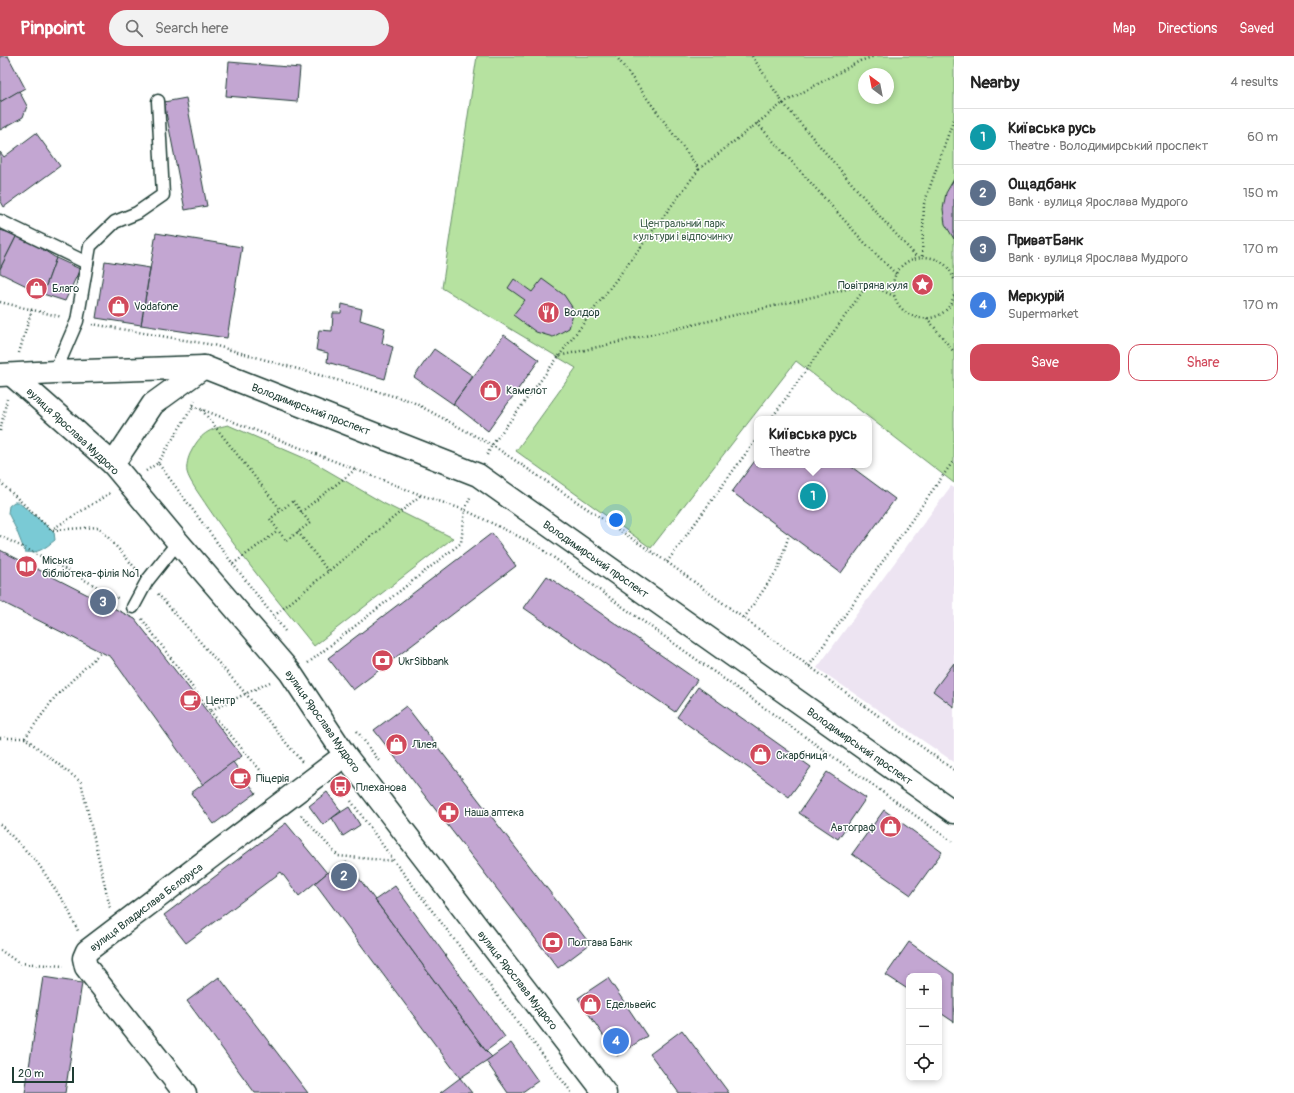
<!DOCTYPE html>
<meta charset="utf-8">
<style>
body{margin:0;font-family:Pangolin,sans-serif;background:#f2f2f2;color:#222}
.controls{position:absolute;right:12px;bottom:12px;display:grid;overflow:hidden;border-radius:8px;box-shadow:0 2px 6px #0003}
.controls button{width:36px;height:36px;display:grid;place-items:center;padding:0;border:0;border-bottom:1px solid #e0e0e0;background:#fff;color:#222;font:20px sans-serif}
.compass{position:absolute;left:858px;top:12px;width:36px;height:36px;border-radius:50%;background:#fff;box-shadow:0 2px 6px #0003;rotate:328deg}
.scale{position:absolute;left:12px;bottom:10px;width:62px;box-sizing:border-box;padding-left:4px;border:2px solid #1f3d34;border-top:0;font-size:11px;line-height:14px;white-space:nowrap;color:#1f3d34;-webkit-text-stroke:3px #fff;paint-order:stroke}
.you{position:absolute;left:616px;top:464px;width:14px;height:14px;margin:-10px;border:3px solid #fff;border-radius:50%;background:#1a73e8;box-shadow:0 0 0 6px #1a73e833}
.badge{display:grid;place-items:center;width:26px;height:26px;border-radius:50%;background:#d1495b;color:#fff;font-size:13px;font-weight:700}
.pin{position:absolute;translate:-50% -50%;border:2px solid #fff;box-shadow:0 1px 4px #0006}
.popup{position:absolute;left:754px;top:360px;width:118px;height:52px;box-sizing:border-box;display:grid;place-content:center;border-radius:8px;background:#fff;filter:drop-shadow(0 1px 3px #0005);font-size:13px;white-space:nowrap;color:#767676}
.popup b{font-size:15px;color:#222}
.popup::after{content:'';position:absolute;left:50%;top:100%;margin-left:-8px;border:8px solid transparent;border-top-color:#fff}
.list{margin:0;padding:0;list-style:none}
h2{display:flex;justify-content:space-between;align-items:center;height:52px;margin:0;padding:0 16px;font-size:17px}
h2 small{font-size:13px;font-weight:400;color:#767676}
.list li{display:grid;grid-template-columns:26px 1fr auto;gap:12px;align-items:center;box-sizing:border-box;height:56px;padding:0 16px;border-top:1px solid #e0e0e0}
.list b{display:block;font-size:15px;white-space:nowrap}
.list p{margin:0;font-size:13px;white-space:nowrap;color:#767676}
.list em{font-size:13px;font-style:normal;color:#767676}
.actions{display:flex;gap:8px;padding:12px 16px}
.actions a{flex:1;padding:9px 0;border:1px solid #d1495b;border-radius:12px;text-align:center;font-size:14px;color:#d1495b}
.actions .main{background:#d1495b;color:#fff}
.icon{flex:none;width:22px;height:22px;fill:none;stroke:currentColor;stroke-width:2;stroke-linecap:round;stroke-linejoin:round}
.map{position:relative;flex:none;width:954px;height:1037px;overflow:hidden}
header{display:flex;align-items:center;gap:24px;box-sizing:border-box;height:56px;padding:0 20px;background:#d1495b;color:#fff}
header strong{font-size:19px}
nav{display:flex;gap:22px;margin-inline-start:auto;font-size:14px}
.search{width:280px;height:36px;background:#f2f2f2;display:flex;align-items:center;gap:10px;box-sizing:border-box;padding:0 14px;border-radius:22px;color:#767676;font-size:15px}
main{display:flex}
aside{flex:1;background:#fff}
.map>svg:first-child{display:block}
</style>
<header>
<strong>Pinpoint</strong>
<div class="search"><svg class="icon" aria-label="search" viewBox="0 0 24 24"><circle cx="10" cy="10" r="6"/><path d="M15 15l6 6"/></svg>Search here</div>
<nav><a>Map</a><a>Directions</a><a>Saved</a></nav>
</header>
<main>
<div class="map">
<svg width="954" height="1037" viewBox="0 0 954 1037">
<rect width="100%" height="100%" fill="#fff"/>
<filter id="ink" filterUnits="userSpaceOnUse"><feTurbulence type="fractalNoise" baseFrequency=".025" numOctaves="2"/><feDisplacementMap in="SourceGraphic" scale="8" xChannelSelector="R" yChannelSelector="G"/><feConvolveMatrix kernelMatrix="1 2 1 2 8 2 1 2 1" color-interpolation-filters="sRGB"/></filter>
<g filter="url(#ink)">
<path fill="#ede4f2" d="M951 430 954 432V706L817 612Z"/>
<g fill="#b6e2a0" stroke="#6a906a" fill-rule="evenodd">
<path d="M477 0H954V427L796 305 651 492 516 395 576 312 442 232ZM864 18H888V42H864Z"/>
<path d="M228 369 311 405 385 448 453 482 314 590C277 544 240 499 207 450 202 442 189 425 187 416 186 410 188 401 191 396 200 378 209 373 228 369Z"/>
</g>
<path fill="#7acad5" stroke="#569295" d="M14 446H18L54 476 55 484C45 492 38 498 25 496L16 473 8 457 9 450Z"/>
<g fill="#c3a6d2" stroke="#1f3d34">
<path d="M0 0H8L25 32 0 46Z"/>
<path d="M229 6 300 12 297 46 226 40Z"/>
<path d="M19 35 27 50 23 61 0 74V46Z"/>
<path d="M186 42 207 150 185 154 164 46Z"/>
<path d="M36 77 60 110 4 151 0 144V96L4 101Z"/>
<path d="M954 123V183L945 168 943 153 946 137Z"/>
<path d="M0 174 17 179 0 213Z"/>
<path d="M156 177 242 191 227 282 141 269Z"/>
<path d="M17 179 36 189 56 202 43 238 0 217V213Z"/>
<path d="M56 202 80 213 65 245 43 238Z"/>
<path d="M105 205 150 212 141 269 96 262Z"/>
<path d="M514 223 532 236 542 223 564 239 574 254 569 272 553 281 536 276 513 259 525 244 508 232Z"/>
<path d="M342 248 362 253 360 264 385 272 382 287 393 291 385 323 327 306 328 297 316 294 319 274 332 275 333 257H341Z"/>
<path d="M504 279 539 304 488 375 453 348Z"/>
<path d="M434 293 473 320 453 348 414 321Z"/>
<path d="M757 402V409H849L895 443 841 517 732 436Z"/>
<path d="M492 477 516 510 353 634 328 602Z"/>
<path d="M0 494 135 563 242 700 203 729 111 601 0 545Z"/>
<path d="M547 520 697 624 675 656 524 552Z"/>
<path d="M954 607V651L933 635Z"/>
<path d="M698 631 811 711 789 741 677 661Z"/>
<path d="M406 650 590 888 558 912 374 674Z"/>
<path d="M233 706 256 737 214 768 191 737Z"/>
<path d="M827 716 866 742 838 783 799 757Z"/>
<path d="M327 736 341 755 323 769 309 750Z"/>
<path d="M349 751 360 769 343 780 332 762Z"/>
<path d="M884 754 942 796 911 839 852 798Z"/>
<path d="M286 767 327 817 299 840 281 816 186 887 164 859Z"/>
<path d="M347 806 486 995 492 1001 460 1022 315 827 327 817Z"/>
<path d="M395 830 505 981 486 995 375 844Z"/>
<path d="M909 886 954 918V966L939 956V920H909V934L886 919Z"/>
<path d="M43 921 82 927 65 1037H25Z"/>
<path d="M219 921 308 1037H255L187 945Z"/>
<path d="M608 922 647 980 617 1000 578 942Z"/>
<path d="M682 974 729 1037H679L650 998Z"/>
<path d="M511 987 538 1025 521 1037H508L486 1005Z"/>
<path d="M460 1022 472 1037H440Z"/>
</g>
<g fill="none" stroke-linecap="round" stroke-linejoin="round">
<defs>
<g id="lane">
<path d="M0 165 87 207"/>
<path d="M55 316 77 265 90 190 115 166 137 157 163 139 158 45"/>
<path d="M133 551 147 525 178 486"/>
</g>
<path id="street" d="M185 1037 86 911 84 902 87 895 345 699"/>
<g id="secondary">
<path d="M0 319 55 316 204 311 478 419 954 756"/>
<path d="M12 319 113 408 178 486 290 616 345 699 605 1037"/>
<path d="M113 408 153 348 204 311"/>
</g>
</defs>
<use href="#lane" stroke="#1f3d34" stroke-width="15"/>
<use href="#street" stroke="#1f3d34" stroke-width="25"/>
<use href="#secondary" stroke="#1f3d34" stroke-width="25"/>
<g stroke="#1f3d34" stroke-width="2.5" stroke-dasharray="1 3" stroke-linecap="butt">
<path d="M616 0 699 113 783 47 883 164 917 201"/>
<path d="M752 0 783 47 860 5 875 0"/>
<path d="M757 67 863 185 896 218"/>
<path d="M922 200 924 148 954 62"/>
<path d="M954 223C951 216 948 210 941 206 921 193 892 207 893 232 895 268 946 274 954 239"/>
<path d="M0 246 62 261"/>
<path d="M927 262 954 296"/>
<path d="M92 268 213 289 411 345 492 389 667 506 809 610 954 714"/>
<path d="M19 297 32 253"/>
<path d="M559 300 699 113"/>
<path d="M193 350 421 439 465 454 536 489 954 787"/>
<path d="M202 354 281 454"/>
<path d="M771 363 868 228"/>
<path d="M0 375 7 343"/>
<path d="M487 399 492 389 559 300 868 228 894 240"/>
<path d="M158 407 193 350 195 344"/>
<path d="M146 415 158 407 233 508 285 575"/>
<path d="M0 426 51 474 99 471 137 514"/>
<path d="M293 445 310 467 286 485 270 463Z"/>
<path d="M301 456 356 413"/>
<path d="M51 474 110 437"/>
<path d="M298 476 328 515"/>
<path d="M0 480 43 501 119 543"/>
<path d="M667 506 757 382"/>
<path d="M233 508 278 475"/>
<path d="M158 538 246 638 302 706"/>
<path d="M274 560 421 439"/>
<path d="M744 562 778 513 789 479"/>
<path d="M142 563 210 655 270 626"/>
<path d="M308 607 461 487 465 454 471 439"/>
<path d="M809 610 954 404"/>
<path d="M210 655 272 728"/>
<path d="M357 675 379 705"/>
<path d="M0 682H25L81 726 110 852"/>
<path d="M25 682 55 641 101 596"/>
<path d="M351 745 394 805 572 1037"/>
<path d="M301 759 338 800 394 805"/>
<path d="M0 768 37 806 67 851 78 875"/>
<path d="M0 894 19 907 64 910"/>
</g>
<use href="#lane" stroke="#fff" stroke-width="12"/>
<use href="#street" stroke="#fff" stroke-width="22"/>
<use href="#secondary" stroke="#fff" stroke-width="22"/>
</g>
</g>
<defs>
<symbol id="sight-disc" viewBox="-11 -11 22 22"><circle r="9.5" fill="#d1495b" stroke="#fff"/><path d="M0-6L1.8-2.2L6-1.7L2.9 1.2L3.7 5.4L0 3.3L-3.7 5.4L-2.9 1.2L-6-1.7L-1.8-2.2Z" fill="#fff"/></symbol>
<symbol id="shop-disc" viewBox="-11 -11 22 22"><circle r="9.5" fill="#d1495b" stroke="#fff"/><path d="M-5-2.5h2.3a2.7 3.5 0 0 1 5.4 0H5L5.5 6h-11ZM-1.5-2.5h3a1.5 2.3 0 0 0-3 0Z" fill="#fff"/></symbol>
<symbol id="restaurant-disc" viewBox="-11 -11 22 22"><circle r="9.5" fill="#d1495b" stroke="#fff"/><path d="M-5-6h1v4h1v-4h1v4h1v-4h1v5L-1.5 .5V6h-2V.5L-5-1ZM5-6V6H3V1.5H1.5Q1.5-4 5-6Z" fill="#fff"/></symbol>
<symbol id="library-disc" viewBox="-11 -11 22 22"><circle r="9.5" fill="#d1495b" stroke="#fff"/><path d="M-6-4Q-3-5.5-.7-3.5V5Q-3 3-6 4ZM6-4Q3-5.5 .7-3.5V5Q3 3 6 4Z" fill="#fff"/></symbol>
<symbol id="bank-disc" viewBox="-11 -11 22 22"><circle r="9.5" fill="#d1495b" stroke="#fff"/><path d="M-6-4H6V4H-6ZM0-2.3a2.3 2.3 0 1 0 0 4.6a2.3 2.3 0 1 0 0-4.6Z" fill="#fff"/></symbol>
<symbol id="cafe-disc" viewBox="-11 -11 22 22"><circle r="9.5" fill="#d1495b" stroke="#fff"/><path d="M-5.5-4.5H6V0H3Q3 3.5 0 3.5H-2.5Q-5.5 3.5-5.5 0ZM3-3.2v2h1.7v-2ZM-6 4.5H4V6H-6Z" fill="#fff"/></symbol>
<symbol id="bus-disc" viewBox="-11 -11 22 22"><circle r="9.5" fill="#d1495b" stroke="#fff"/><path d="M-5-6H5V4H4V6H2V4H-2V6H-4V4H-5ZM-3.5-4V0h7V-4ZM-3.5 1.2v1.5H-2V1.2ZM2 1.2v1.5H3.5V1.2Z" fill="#fff"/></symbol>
<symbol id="pharmacy-disc" viewBox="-11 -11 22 22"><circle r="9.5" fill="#d1495b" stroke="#fff"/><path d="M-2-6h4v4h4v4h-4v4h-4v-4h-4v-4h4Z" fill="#fff"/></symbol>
</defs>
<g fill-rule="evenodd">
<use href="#sight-disc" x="910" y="216" width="25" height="25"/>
<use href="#shop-disc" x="24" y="220" width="25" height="25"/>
<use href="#shop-disc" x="106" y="238" width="25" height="25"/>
<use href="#restaurant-disc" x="536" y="244" width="25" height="25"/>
<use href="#shop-disc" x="478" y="322" width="25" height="25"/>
<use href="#library-disc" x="14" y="498" width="25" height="25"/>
<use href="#bank-disc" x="370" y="592" width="25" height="25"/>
<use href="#cafe-disc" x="178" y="632" width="25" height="25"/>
<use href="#shop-disc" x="384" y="676" width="25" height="25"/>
<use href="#shop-disc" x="748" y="686" width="25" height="25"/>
<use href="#cafe-disc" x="228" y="710" width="25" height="25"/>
<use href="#bus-disc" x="328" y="718" width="25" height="25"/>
<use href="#pharmacy-disc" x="436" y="744" width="25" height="25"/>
<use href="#shop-disc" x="878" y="758" width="25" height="25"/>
<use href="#bank-disc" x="540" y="874" width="25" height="25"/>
<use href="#shop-disc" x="578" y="936" width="25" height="25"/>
</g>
<g text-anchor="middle" stroke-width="3" stroke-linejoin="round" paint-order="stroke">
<g font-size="11" fill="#3d5e4a" stroke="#fff">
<text x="683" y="171">Центральний парк<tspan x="683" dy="13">культури і відпочинку</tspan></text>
</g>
<g font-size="11" fill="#1f3d34" stroke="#fff" text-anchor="start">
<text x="908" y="233" text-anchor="end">Повітряна куля</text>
<text x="52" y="236">Благо</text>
<text x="134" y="254">Vodafone</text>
<text x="564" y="260">Волдор</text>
<text x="506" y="338">Камелот</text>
<text x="42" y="508">Міська<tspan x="42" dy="13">бібліотека-філія №1</tspan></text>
<text x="398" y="609">UkrSibbank</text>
<text x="206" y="648">Центр</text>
<text x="412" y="692">Лілея</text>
<text x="776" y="703">Скарбниця</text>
<text x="256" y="726">Піцерія</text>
<text x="356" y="735">Плеханова</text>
<text x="464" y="760">Наша аптека</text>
<text x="876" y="775" text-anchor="end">Автограф</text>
<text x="568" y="890">Полтава Банк</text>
<text x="606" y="952">Едельвейс</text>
</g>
<g font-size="11" fill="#1f3d34" stroke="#fff">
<text transform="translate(311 353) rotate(21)" y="4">Володимирський проспект</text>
<text transform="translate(73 375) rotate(43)" y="4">вулиця Ярослава Мудрого</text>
<text transform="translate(596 503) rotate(35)" y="4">Володимирський проспект</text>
<text transform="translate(323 665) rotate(55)" y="4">вулиця Ярослава Мудрого</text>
<text transform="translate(860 690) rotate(35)" y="4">Володимирський проспект</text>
<text transform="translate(146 851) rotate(-37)" y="4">вулиця Владислава Бєлоруса</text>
<text transform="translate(518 924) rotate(52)" y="4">вулиця Ярослава Мудрого</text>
</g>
</g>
</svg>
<div class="controls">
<button>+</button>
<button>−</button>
<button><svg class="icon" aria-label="locate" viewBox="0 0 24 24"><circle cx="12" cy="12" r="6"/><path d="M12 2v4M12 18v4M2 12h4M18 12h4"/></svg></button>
</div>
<svg class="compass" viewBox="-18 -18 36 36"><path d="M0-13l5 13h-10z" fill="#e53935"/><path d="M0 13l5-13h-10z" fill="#767676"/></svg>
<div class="scale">20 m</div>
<div class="you"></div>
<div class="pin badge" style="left:813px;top:440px;background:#0f9aa8">1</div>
<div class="popup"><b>Київська русь</b>Theatre</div>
<div class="pin badge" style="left:344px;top:820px;background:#5c6f8a">2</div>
<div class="pin badge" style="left:103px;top:546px;background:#5c6f8a">3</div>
<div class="pin badge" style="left:616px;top:985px;background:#3f7fe0">4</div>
</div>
<aside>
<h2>Nearby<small>4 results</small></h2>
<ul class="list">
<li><span class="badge" style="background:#0f9aa8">1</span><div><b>Київська русь</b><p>Theatre · Володимирський проспект</p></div><em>60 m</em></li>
<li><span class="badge" style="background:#5c6f8a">2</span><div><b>Ощадбанк</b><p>Bank · вулиця Ярослава Мудрого</p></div><em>150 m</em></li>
<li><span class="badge" style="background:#5c6f8a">3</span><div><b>ПриватБанк</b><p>Bank · вулиця Ярослава Мудрого</p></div><em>170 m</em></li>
<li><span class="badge" style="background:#3f7fe0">4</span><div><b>Меркурій</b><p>Supermarket</p></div><em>170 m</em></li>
</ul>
<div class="actions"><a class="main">Save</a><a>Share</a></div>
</aside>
</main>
